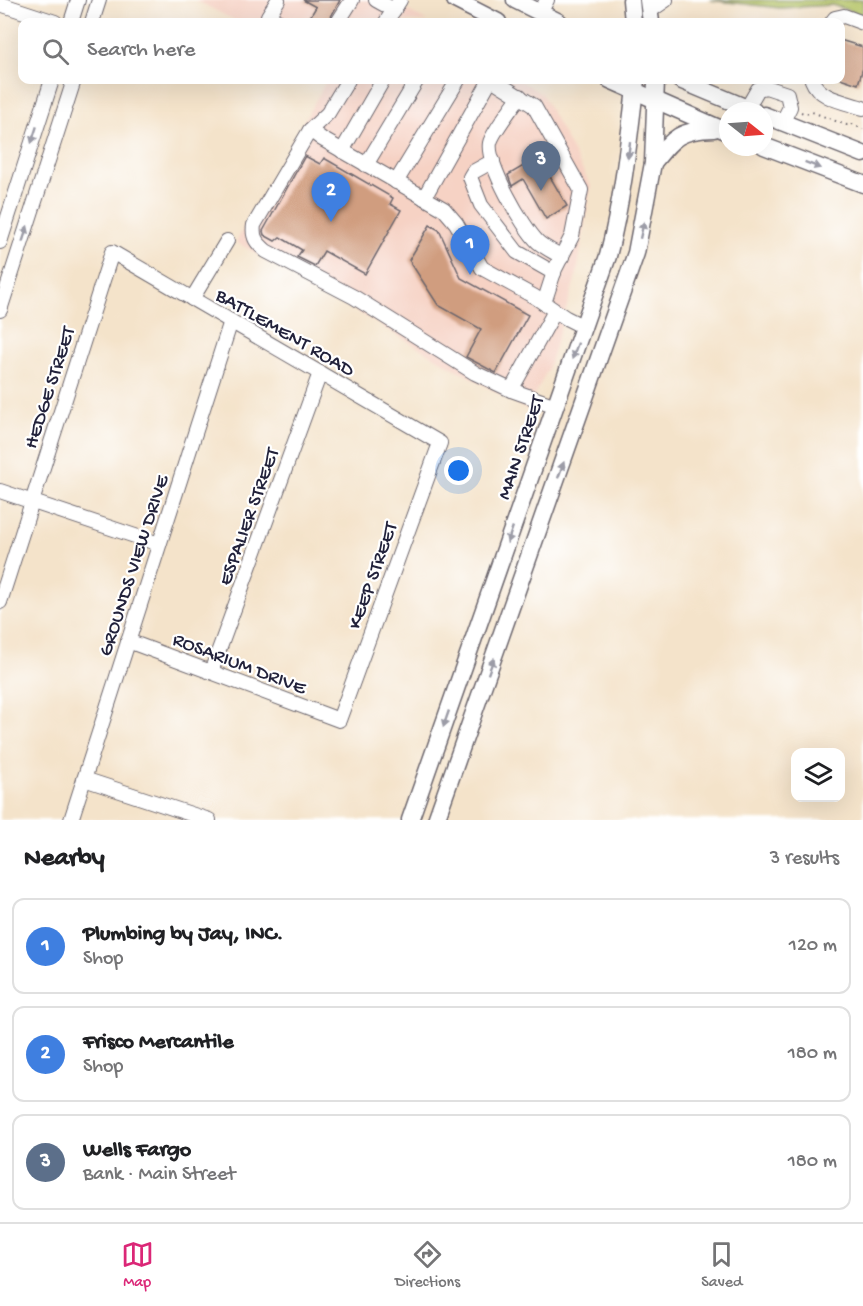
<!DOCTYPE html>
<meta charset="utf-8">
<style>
body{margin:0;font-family:"Gochi Hand",sans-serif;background:#f2f2f2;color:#202124}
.controls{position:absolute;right:18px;bottom:18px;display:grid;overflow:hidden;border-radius:12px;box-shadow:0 6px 24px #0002}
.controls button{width:54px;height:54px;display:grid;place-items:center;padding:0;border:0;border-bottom:2px solid #e0e0e0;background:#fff;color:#202124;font:30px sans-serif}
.compass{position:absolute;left:719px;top:102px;width:54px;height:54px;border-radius:50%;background:#fff;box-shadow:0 6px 24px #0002;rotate:107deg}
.you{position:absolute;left:459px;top:471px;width:21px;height:21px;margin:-15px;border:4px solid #fff;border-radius:50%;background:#1a73e8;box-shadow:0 0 0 9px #1a73e833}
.badge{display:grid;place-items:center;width:39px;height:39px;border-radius:50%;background:#db2777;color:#fff;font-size:20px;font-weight:700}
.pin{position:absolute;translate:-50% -50px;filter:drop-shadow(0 2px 3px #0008)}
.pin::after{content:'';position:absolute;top:32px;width:21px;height:18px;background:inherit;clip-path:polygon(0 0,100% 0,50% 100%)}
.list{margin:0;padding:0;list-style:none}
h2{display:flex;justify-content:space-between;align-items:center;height:78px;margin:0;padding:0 24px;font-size:26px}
h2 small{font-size:20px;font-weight:400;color:#757577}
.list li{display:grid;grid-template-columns:39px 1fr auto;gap:18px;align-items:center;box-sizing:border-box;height:96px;margin:0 12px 12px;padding:0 12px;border:2px solid #e0e0e0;border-radius:12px}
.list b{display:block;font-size:22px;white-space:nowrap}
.list p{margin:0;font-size:20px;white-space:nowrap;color:#757577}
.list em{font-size:20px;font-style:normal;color:#757577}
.icon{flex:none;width:33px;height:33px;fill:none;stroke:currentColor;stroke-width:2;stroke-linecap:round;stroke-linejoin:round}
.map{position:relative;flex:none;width:863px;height:820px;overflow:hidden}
.search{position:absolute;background:#fff;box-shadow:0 6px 24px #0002;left:18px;right:18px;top:18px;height:66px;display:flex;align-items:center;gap:15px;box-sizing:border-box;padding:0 21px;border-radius:12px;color:#757577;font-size:22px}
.sheet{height:402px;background:#fff}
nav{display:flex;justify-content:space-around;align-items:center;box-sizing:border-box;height:84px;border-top:2px solid #e0e0e0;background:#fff;font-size:16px;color:#757577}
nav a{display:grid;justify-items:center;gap:3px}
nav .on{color:#db2777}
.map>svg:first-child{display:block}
</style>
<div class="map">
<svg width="863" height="820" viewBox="0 0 863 820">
<rect width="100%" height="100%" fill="#fff"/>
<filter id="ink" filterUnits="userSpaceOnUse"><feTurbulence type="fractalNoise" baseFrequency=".0167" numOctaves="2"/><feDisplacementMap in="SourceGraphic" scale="12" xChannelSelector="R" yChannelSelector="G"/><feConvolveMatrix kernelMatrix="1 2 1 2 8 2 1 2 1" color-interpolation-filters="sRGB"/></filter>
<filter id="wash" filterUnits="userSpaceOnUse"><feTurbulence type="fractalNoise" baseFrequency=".008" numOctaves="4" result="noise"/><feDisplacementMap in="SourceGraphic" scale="24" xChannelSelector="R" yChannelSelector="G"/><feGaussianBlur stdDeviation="1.35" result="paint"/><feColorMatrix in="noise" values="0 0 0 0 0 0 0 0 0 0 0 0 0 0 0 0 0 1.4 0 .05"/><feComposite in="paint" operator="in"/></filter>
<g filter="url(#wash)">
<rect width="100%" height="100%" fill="#f4e3ca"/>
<g fill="#f6d2c4">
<path d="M195 0H391L427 22H238Z"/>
<path d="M327 80H519L542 94 591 186 577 273 548 369 527 410 236 242Z"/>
</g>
<path fill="#b3c264" stroke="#6a7250" stroke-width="1.5" d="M710 0H863V15L832 5 780 8Z"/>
<g id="blocks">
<g fill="#d09d7f">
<path d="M303 0H340L328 22H307L316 7Z"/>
<path d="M840 40 863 47V68L858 84 840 78Z"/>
<path d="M549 151 555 162 545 168 567 206 546 219 523 179 512 186 508 175Z"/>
<path d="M305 156 320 164 324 158 393 198 390 204 401 210 365 274 324 251 315 266 297 257 302 250 280 237 275 241 264 235 263 231Z"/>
<path d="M430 225 439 230 461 278 528 315 496 373 466 357 481 329 438 305 409 260Z"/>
</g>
</g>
</g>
<g filter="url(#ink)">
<use href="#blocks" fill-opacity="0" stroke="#6c666d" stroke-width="1.5"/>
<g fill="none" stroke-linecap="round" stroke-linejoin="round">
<defs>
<g id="minor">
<path d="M278 0 268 16 279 22"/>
<path d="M376 0 394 10"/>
<path d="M0 4 55 22"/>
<path d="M650 11 666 0"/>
<path d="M540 13 547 0"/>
<path d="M71 22 78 0"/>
<path d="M92 22 99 0"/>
<path d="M338 22 352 0"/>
<path d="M386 22 400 0"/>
<path d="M832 22 835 18 844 16 863 23"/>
<path d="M348 80 328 113 310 130 322 139 444 209 456 223 482 268 535 297 566 318 584 327"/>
<path d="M493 80 534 106 581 190 572 236 555 269 544 303"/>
<path d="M812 80C819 99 846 102 863 108"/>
<path d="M520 96C513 106 492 133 490 143 486 163 523 228 538 242 545 248 554 252 562 257"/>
<path d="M747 108 758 89 766 87 787 94 790 107 782 123"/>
<path d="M310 130 254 225C252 238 257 243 266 251L354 297 475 373 511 390 556 406"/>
<path d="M342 151 383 80"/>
<path d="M493 161 473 172 470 177 481 205 517 252 554 273"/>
<path d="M366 165 417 80"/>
<path d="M396 182 458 80"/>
<path d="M424 198 490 80"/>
<path d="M0 242 52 80"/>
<path d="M192 299 227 241"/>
<path d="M0 310 74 80"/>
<path d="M511 390 555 311"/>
<path d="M0 491 159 544"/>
<path d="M0 602 112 252 440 443 339 720 128 641"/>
<path d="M211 672 320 373"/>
<path d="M84 779 209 820"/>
<path d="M71 820 231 321"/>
</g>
<g id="major">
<path d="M455 0 498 22"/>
<path d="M515 0 559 22"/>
<path d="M631 0 633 22"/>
<path d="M648 0 651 22"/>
<path d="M610 80 728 132"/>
<path d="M680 80 754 111"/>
<path d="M764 115 863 154"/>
<path d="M764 146 863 184"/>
<path d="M653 163C674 137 679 130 714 129"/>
<path d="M410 820 608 256C623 198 629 139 636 80"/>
<path d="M436 820 636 253 653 163 656 80"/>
</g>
</defs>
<use href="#minor" stroke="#6c666d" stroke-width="16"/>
<use href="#major" stroke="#6c666d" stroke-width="19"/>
<path stroke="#6c666d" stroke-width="2" stroke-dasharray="1.5 4.5" stroke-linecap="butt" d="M801 112 806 114 812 112 846 125 851 124 863 129"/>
<use href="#minor" stroke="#fff" stroke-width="14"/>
<use href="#major" stroke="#fff" stroke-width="16"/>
</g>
<defs><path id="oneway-solid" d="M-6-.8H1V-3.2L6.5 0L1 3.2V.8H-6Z" transform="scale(1.5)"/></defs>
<g fill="#9c9ca7">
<use href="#oneway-solid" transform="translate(34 135) rotate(108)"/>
<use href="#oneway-solid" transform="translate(629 150) rotate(97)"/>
<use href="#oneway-solid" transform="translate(813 165) rotate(21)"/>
<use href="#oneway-solid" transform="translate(642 230) rotate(-77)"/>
<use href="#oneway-solid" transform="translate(25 234) rotate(-72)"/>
<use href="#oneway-solid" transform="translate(575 351) rotate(110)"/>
<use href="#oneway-solid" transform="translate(561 470) rotate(-70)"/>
<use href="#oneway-solid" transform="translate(510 535) rotate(109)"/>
<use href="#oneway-solid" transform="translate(491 666) rotate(-70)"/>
<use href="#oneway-solid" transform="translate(446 719) rotate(109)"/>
</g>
</g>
<g text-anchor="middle" stroke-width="4.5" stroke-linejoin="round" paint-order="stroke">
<g font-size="20" fill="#22223b" stroke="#fff">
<text transform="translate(286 331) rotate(30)" y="7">BATTLEMENT ROAD</text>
<text transform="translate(48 387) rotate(-72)" y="7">HEDGE STREET</text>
<text transform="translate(519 447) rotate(-71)" y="7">MAIN STREET</text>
<text transform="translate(247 516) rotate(-70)" y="7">ESPALIER STREET</text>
<text transform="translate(132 565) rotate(-72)" y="7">GROUNDS VIEW DRIVE</text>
<text transform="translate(371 575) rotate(-70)" y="7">KEEP STREET</text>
<text transform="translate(240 662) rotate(21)" y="7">ROSARIUM DRIVE</text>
</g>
</g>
</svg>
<div class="controls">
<button><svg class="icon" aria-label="layers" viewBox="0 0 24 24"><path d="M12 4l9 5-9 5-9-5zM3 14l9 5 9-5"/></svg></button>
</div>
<svg class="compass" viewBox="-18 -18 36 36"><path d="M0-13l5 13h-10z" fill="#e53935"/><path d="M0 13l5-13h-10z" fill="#757577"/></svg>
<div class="you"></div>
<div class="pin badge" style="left:470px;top:275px;background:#3f7fe0">1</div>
<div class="pin badge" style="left:331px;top:222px;background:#3f7fe0">2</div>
<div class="pin badge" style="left:541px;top:191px;background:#5c6f8a">3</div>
<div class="search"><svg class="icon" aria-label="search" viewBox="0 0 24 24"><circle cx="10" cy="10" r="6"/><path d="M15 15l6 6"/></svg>Search here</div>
</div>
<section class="sheet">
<h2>Nearby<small>3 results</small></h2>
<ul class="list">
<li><span class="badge" style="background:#3f7fe0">1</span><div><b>Plumbing by Jay, INC.</b><p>Shop</p></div><em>120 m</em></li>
<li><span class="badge" style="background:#3f7fe0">2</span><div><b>Frisco Mercantile</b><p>Shop</p></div><em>180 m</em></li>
<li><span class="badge" style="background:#5c6f8a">3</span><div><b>Wells Fargo</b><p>Bank · Main Street</p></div><em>180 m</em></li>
</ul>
</section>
<nav>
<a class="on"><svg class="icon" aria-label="map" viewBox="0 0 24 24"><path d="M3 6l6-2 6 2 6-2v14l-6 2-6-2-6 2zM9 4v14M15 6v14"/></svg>Map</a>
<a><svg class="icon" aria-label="directions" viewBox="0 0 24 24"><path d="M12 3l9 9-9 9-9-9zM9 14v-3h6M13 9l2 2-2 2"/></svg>Directions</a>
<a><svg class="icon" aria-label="saved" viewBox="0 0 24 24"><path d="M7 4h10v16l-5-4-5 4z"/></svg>Saved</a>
</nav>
